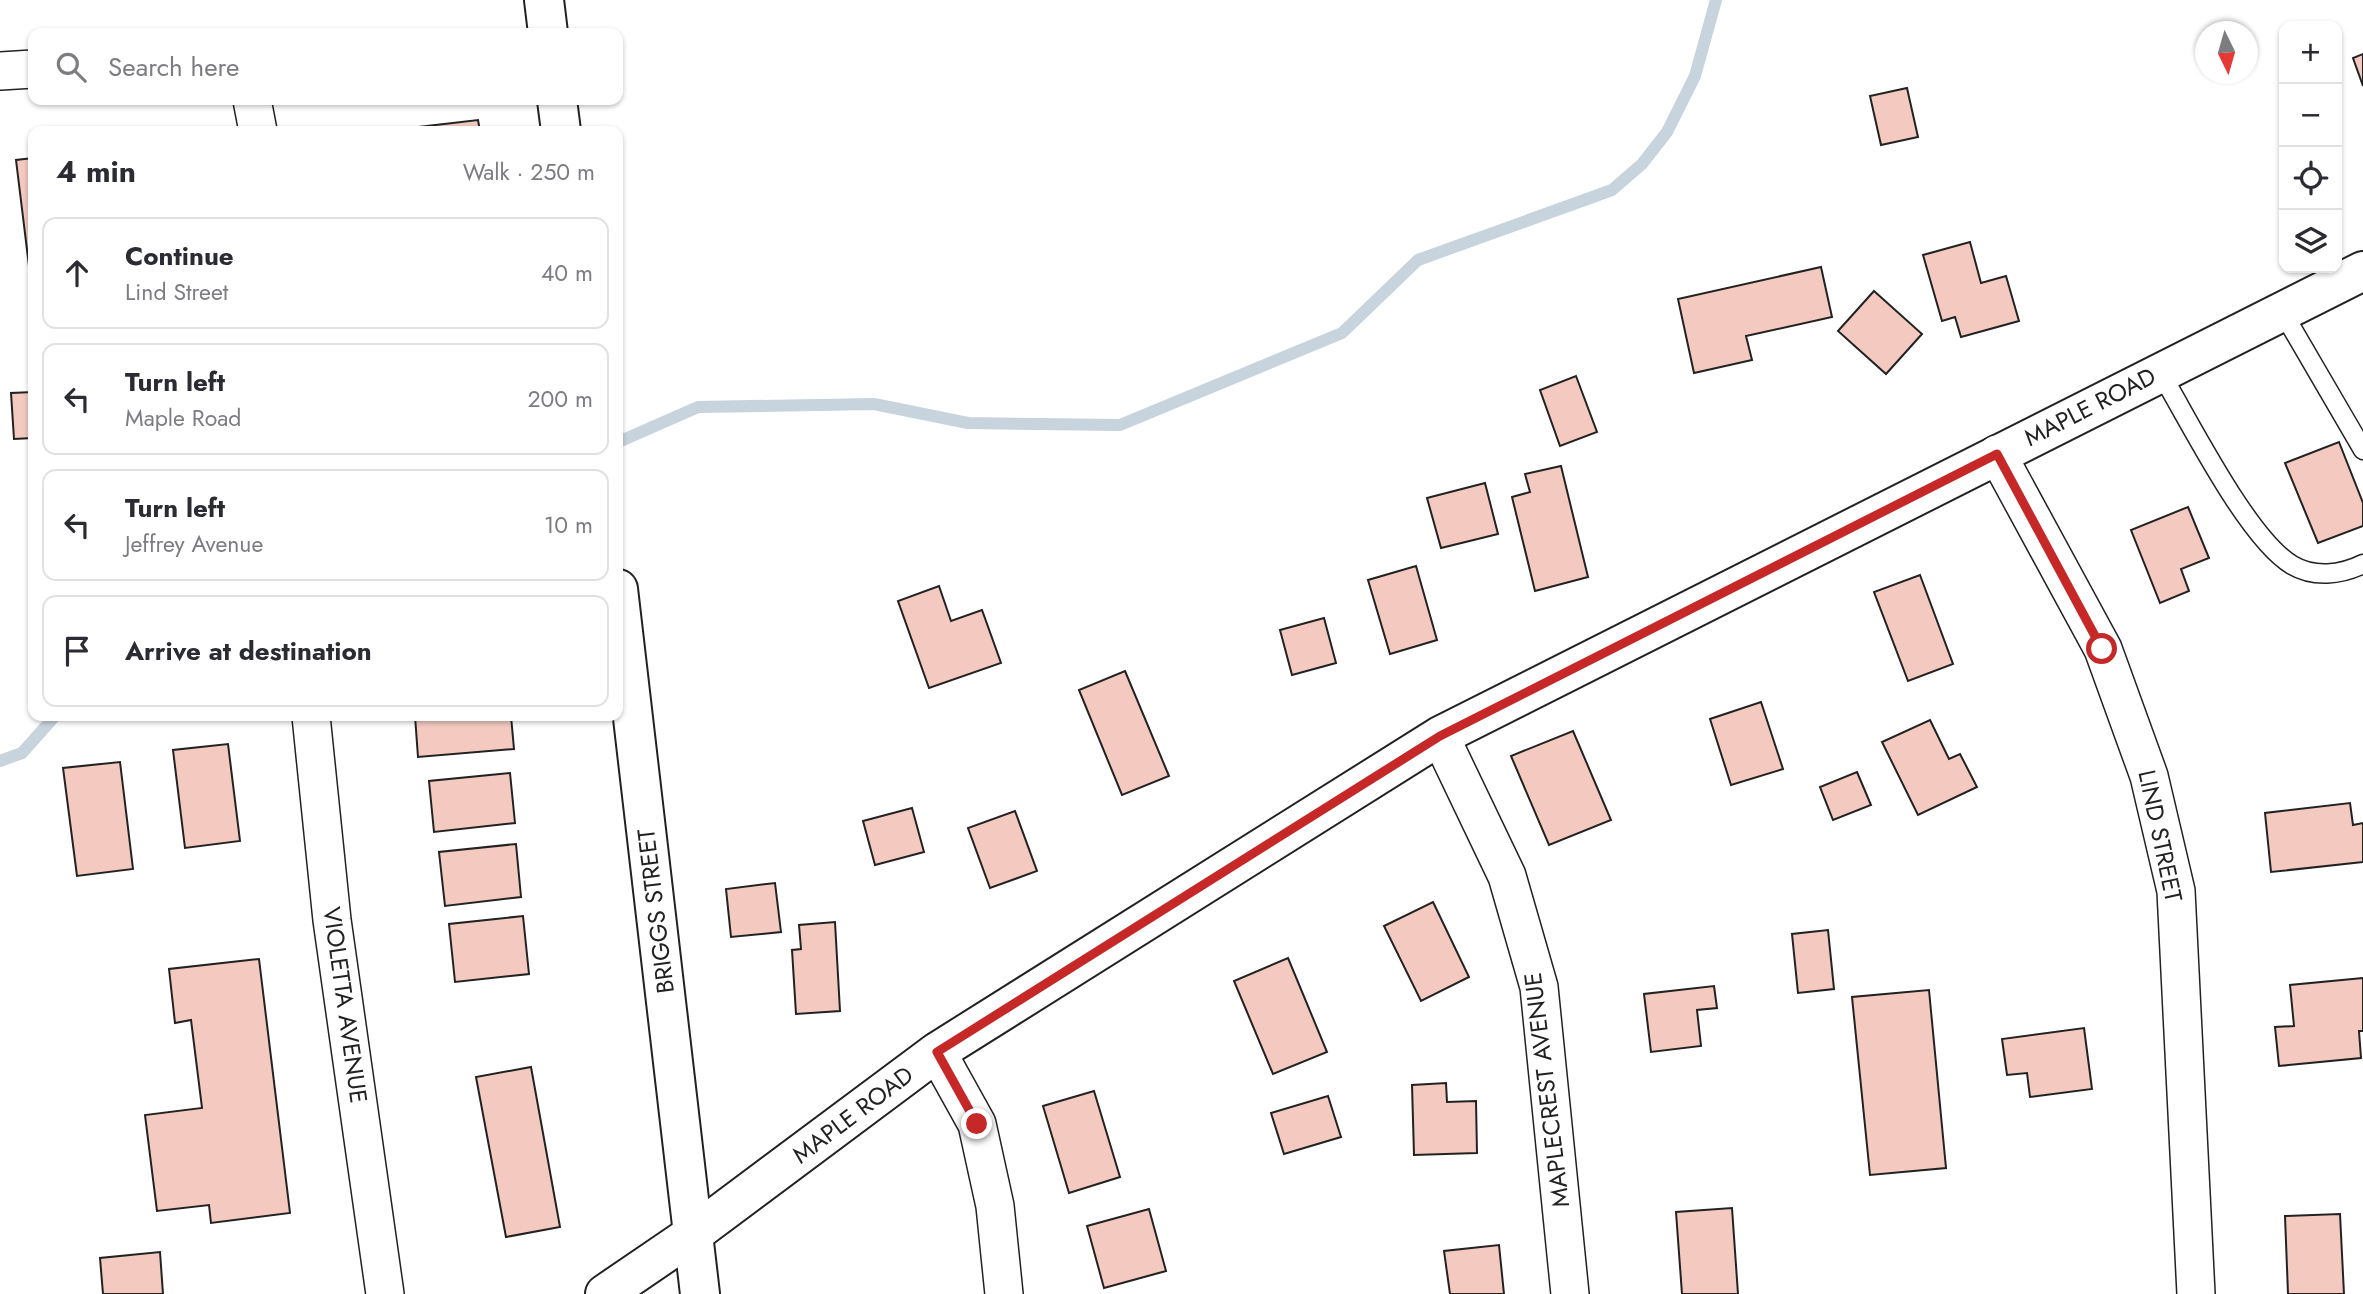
<!DOCTYPE html>
<meta charset="utf-8">
<style>
body{margin:0;font-family:Jost,sans-serif;background:#f2f2f3;color:#2b2b33}
.controls{position:absolute;right:21px;top:21px;display:grid;overflow:hidden;border-radius:14px;box-shadow:0 2px 5px #0004}
.controls button{width:63px;height:63px;display:grid;place-items:center;padding:0;border:0;border-bottom:2px solid #e1e1e2;background:#fff;color:#2b2b33;font:35px sans-serif}
.compass{position:absolute;left:2195px;top:21px;width:63px;height:63px;border-radius:50%;background:#fff;box-shadow:0 2px 5px #0004;rotate:175deg}
.stop{position:absolute;width:21px;height:21px;margin:-16px;border:5px solid #c62828;border-radius:50%;background:#fff}
.stop.end{background:#c62828;border-color:#fff;box-shadow:0 2px 7px #0008}
.list{margin:0;padding:0;list-style:none}
h2{display:flex;justify-content:space-between;align-items:center;height:91px;margin:0;padding:0 28px;font-size:30px}
h2 small{font-size:23px;font-weight:400;color:#7c7c81}
.list li{display:grid;grid-template-columns:46px 1fr auto;gap:21px;align-items:center;box-sizing:border-box;height:112px;margin:0 14px 14px;padding:0 14px;border:2px solid #e1e1e2;border-radius:14px}
.list b{display:block;font-size:26px;white-space:nowrap}
.list p{margin:0;font-size:23px;white-space:nowrap;color:#7c7c81}
.list em{font-size:23px;font-style:normal;color:#7c7c81}
.icon{flex:none;width:38px;height:38px;fill:none;stroke:currentColor;stroke-width:2;stroke-linecap:round;stroke-linejoin:round}
.map{position:relative;flex:none;width:2363px;height:1294px;overflow:hidden}
.search{position:absolute;background:#fff;box-shadow:0 2px 5px #0004;left:28px;top:28px;width:595px;height:77px;display:flex;align-items:center;gap:18px;box-sizing:border-box;padding:0 24px;border-radius:14px;color:#7c7c81;font-size:26px}
.panel{position:absolute;background:#fff;box-shadow:0 2px 5px #0004;left:28px;top:126px;width:595px;height:595px;border-radius:14px}
.map>svg:first-child{display:block}
</style>
<div class="map">
<svg width="2363" height="1294" viewBox="0 0 2363 1294">
<rect width="100%" height="100%" fill="#fff"/>
<g fill="none" stroke-linecap="round" stroke-linejoin="round">
<g stroke="#c7d3dd" stroke-width="12">
<path d="M623 440 698 407 874 404 968 423 1120 425 1342 333 1418 260 1612 190 1642 164 1667 132 1695 76 1716 0"/>
<path d="M0 761 22 753 55 716"/>
</g>
</g>
<g fill="#f3c9c0" stroke="#222" stroke-width="2">
<path d="M2363 54V86L2353 58Z"/>
<path d="M1907 88 1918 137 1881 145 1870 96Z"/>
<path d="M478 120 480 131H393V130Z"/>
<path d="M33 158V266H29L16 160Z"/>
<path d="M1970 242 1981 283 2006 276 2019 321 1961 337 1955 317 1942 321 1923 255Z"/>
<path d="M1821 267 1832 317 1746 336 1752 360 1694 373 1678 299Z"/>
<path d="M1874 291 1922 334 1886 374 1838 331Z"/>
<path d="M1576 376 1597 432 1560 446 1540 390Z"/>
<path d="M33 392V438L14 439 11 393Z"/>
<path d="M2339 442 2363 503V526L2318 543 2285 463Z"/>
<path d="M1561 466 1588 577 1535 591 1512 497 1530 492 1525 474Z"/>
<path d="M1485 483 1498 534 1441 548 1427 498Z"/>
<path d="M2188 507 2209 558 2181 569 2189 591 2160 603 2131 530Z"/>
<path d="M1416 566 1437 640 1390 654 1368 580Z"/>
<path d="M1920 575 1953 664 1908 681 1874 592Z"/>
<path d="M939 586 951 621 982 610 1001 663 929 688 898 601Z"/>
<path d="M1324 618 1336 663 1292 675 1280 630Z"/>
<path d="M1125 671 1169 776 1122 795 1079 690Z"/>
<path d="M1761 702 1783 769 1731 785 1710 719Z"/>
<path d="M415 716H511L514 749 418 757Z"/>
<path d="M1930 720 1949 759 1960 754 1977 787 1918 815 1882 742Z"/>
<path d="M1573 731 1611 820 1549 845 1511 756Z"/>
<path d="M228 744 240 841 185 848 173 750Z"/>
<path d="M120 762 133 869 77 876 63 768Z"/>
<path d="M1857 772 1871 805 1833 820 1820 787Z"/>
<path d="M510 773 515 823 434 832 429 781Z"/>
<path d="M2350 803 2353 825 2363 823V862L2271 872 2265 813Z"/>
<path d="M912 808 924 852 875 865 863 821Z"/>
<path d="M1015 811 1037 871 990 888 968 828Z"/>
<path d="M516 844 521 897 445 906 439 852Z"/>
<path d="M775 883 781 932 731 937 726 889Z"/>
<path d="M1433 902 1469 977 1421 1001 1384 926Z"/>
<path d="M523 916 529 974 455 982 449 924Z"/>
<path d="M835 922 840 1011 796 1014 792 950 801 949 799 925Z"/>
<path d="M1828 930 1834 989 1798 993 1792 934Z"/>
<path d="M1288 958 1327 1052 1273 1074 1234 981Z"/>
<path d="M259 959 290 1213 211 1223 209 1205 157 1211 145 1115 202 1108 191 1020 175 1023 169 969Z"/>
<path d="M2363 978V1031H2359L2361 1058 2279 1066 2275 1027 2294 1026 2290 985Z"/>
<path d="M1714 986 1717 1008 1697 1010 1701 1046 1651 1052 1644 994Z"/>
<path d="M1929 990 1946 1168 1870 1175 1852 997Z"/>
<path d="M2084 1028 2092 1089 2030 1097 2027 1073 2007 1075 2002 1039Z"/>
<path d="M531 1067 560 1227 506 1237 476 1077Z"/>
<path d="M1446 1083 1447 1102 1476 1101 1477 1153 1414 1155 1412 1085Z"/>
<path d="M1094 1091 1120 1177 1069 1193 1043 1106Z"/>
<path d="M1328 1096 1341 1137 1284 1154 1271 1113Z"/>
<path d="M1732 1208 1738 1294H1682L1676 1212Z"/>
<path d="M1149 1209 1166 1271 1104 1288 1087 1226Z"/>
<path d="M2340 1214 2344 1294H2288L2285 1216Z"/>
<path d="M1499 1245 1504 1294H1450L1444 1251Z"/>
<path d="M160 1252 163 1294H103L100 1258Z"/>
</g>
<g fill="none" stroke-linecap="round" stroke-linejoin="round">
<defs>
<g id="service">
<path d="M2282 311 2363 450"/>
<path d="M2160 372C2189 420 2247 538 2292 565 2314 578 2341 575 2363 564"/>
</g>
<g id="minor">
<path d="M0 71 33 69"/>
<path d="M252 100 258 131"/>
<path d="M1997 454 2103 649 2149 776 2176 891 2196 1294"/>
<path d="M311 716 332 920 385 1294"/>
<path d="M1440 736 1507 876 1539 987 1570 1294"/>
<path d="M937 1052 977 1124 995 1206 1004 1294"/>
</g>
<g id="tertiary">
<path d="M544 0 548 33"/>
<path d="M557 100 561 131"/>
<path d="M618 589 700 1294"/>
</g>
<path id="primary" d="M605 1294 693 1234 937 1052 1440 736 2363 271"/>
</defs>
<use href="#service" stroke="#222" stroke-width="21"/>
<use href="#minor" stroke="#222" stroke-width="40"/>
<use href="#tertiary" stroke="#222" stroke-width="42"/>
<use href="#primary" stroke="#222" stroke-width="42"/>
<use href="#service" stroke="#fff" stroke-width="18"/>
<use href="#minor" stroke="#fff" stroke-width="37"/>
<use href="#tertiary" stroke="#fff" stroke-width="38"/>
<use href="#primary" stroke="#fff" stroke-width="38"/>
</g>
<g fill="none" stroke-linecap="round" stroke-linejoin="round">
<path stroke="#c62828" stroke-width="9" d="M977 1124 937 1052 1440 736 1997 454 2102 649"/>
</g>
<g text-anchor="middle" stroke-width="5" stroke-linejoin="round" paint-order="stroke">
<g font-size="24" fill="#222" stroke="#fff">
<text transform="translate(2090 407) rotate(-27)" y="8">MAPLE ROAD</text>
<text transform="translate(2160 836) rotate(78)" y="8">LIND STREET</text>
<text transform="translate(656 911) rotate(-97)" y="8">BRIGGS STREET</text>
<text transform="translate(345 1005) rotate(82)" y="8">VIOLETTA AVENUE</text>
<text transform="translate(1547 1090) rotate(-97)" y="8">MAPLECREST AVENUE</text>
<text transform="translate(853 1115) rotate(-37)" y="8">MAPLE ROAD</text>
</g>
</g>
</svg>
<div class="controls">
<button>+</button>
<button>−</button>
<button><svg class="icon" aria-label="locate" viewBox="0 0 24 24"><circle cx="12" cy="12" r="6"/><path d="M12 2v4M12 18v4M2 12h4M18 12h4"/></svg></button>
<button><svg class="icon" aria-label="layers" viewBox="0 0 24 24"><path d="M12 4l9 5-9 5-9-5zM3 14l9 5 9-5"/></svg></button>
</div>
<svg class="compass" viewBox="-18 -18 36 36"><path d="M0-13l5 13h-10z" fill="#e53935"/><path d="M0 13l5-13h-10z" fill="#7c7c81"/></svg>
<div class="stop" style="left:2102px;top:649px"></div>
<div class="stop end" style="left:977px;top:1124px"></div>
<div class="search"><svg class="icon" aria-label="search" viewBox="0 0 24 24"><circle cx="10" cy="10" r="6"/><path d="M15 15l6 6"/></svg>Search here</div>
<section class="panel">
<h2>4 min<small>Walk · 250 m</small></h2>
<ul class="list">
<li><svg class="icon" aria-label="ahead" viewBox="0 0 24 24"><path d="M12 20V5M6 11l6-6 6 6"/></svg><div><b>Continue</b><p>Lind Street</p></div><em>40 m</em></li>
<li><svg class="icon" aria-label="left" viewBox="0 0 24 24"><path d="M17 20v-9H6M10 6l-5 5 5 5"/></svg><div><b>Turn left</b><p>Maple Road</p></div><em>200 m</em></li>
<li><svg class="icon" aria-label="left" viewBox="0 0 24 24"><path d="M17 20v-9H6M10 6l-5 5 5 5"/></svg><div><b>Turn left</b><p>Jeffrey Avenue</p></div><em>10 m</em></li>
<li><svg class="icon" aria-label="arrive" viewBox="0 0 24 24"><path d="M6 21V4h12l-3 4 3 4H6"/></svg><div><b>Arrive at destination</b></div></li>
</ul>
</section>
</div>
